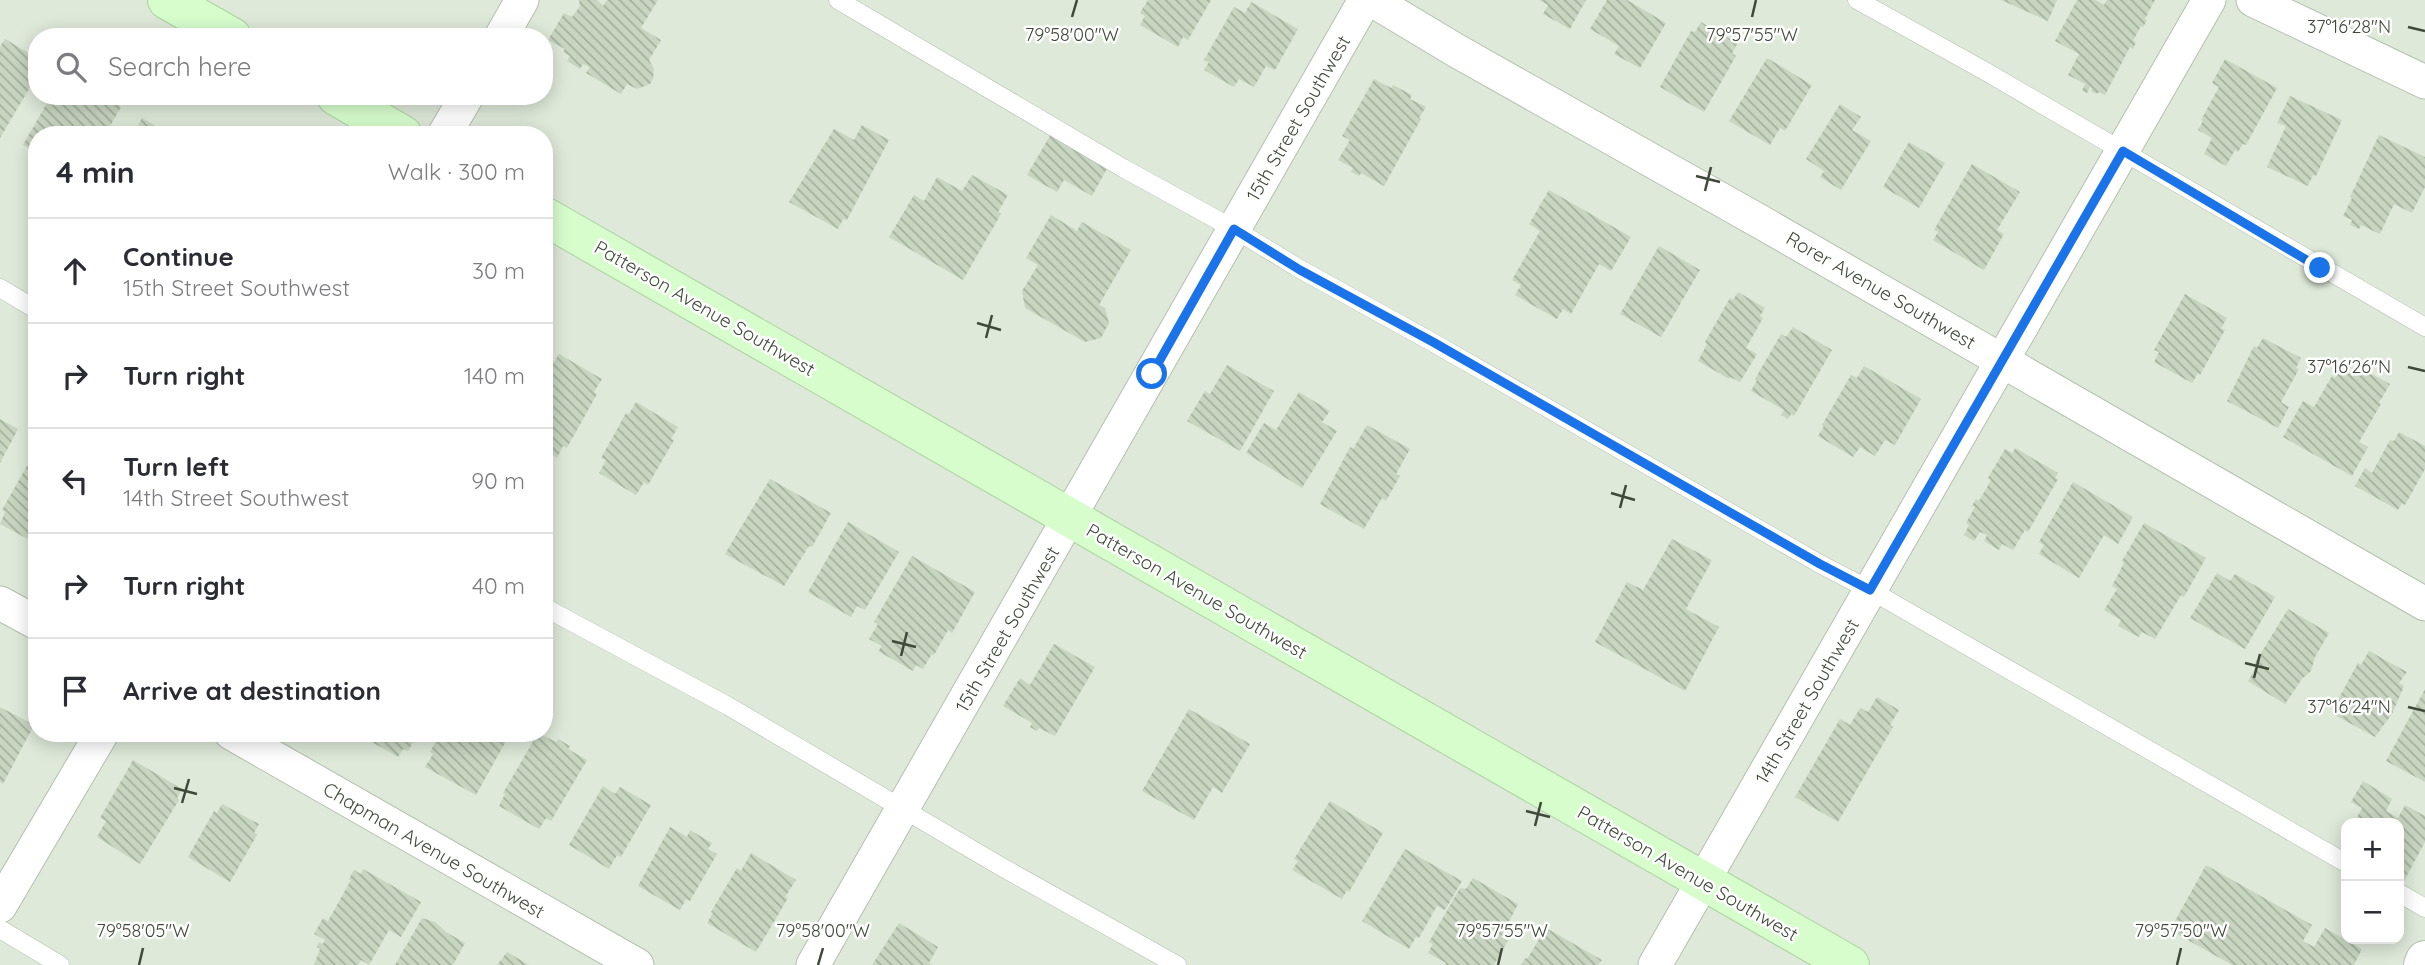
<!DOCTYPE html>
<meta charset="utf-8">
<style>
body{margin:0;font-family:Quicksand,sans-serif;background:#f2f2f3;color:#2b2b33}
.controls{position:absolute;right:21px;bottom:21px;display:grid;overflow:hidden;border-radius:14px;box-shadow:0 4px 18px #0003}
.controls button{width:63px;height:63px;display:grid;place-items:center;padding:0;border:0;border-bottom:2px solid #e1e1e2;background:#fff;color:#2b2b33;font:35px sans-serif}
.stop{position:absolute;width:21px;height:21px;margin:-16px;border:5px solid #1a73e8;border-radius:50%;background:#fff}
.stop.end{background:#1a73e8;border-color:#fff;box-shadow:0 2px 7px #0008}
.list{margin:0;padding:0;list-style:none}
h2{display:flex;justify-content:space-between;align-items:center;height:91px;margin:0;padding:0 28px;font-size:30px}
h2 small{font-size:23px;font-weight:400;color:#7c7c81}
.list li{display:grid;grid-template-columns:46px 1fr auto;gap:21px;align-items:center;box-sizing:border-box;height:105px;padding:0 28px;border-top:2px solid #e1e1e2}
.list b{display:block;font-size:26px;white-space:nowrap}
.list p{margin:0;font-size:23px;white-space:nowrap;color:#7c7c81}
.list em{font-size:23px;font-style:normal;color:#7c7c81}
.icon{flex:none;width:38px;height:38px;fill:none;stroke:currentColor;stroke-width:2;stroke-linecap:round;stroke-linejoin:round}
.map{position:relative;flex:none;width:2425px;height:965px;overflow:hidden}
.search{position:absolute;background:#fff;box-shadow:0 4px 18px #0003;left:28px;top:28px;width:525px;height:77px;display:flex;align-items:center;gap:18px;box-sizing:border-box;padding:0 24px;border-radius:28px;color:#7c7c81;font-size:26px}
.panel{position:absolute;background:#fff;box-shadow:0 4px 18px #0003;left:28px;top:126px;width:525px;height:616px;border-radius:28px}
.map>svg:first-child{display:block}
</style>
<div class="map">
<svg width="2425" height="965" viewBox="0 0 2425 965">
<defs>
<pattern id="building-back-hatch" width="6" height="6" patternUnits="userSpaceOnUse" patternTransform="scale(1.75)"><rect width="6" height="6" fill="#c8d6c1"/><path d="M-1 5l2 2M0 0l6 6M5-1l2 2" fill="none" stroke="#a4b09e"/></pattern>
</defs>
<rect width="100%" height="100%" fill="#eef5eb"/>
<path fill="#dee9d9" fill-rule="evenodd" d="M0 0H2425V965H0ZM37 37H544V96H37ZM37 135H544V733H37ZM2346 823H2399V939H2346Z"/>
<g fill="url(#building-back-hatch)">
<path d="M579 0H597L603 6 607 0H658L641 28 661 40 649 60 654 69 653 79 650 84 637 89 627 84 621 94 586 73 590 67 583 64 580 69 567 61 570 56 563 52 565 49 548 40 564 13 572 17 580 6Z"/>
<path d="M1148 0H1211L1188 40 1183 37 1178 47 1140 25 1145 16 1140 13Z"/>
<path d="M1539 0H1586L1570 29 1543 14 1548 5Z"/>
<path d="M1607 0H1627L1666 23 1640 68 1614 54 1619 46 1590 29Z"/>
<path d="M2001 0H2057L2048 21Z"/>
<path d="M2077 0H2096L2104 5 2107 0H2155L2145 19 2147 20 2143 27 2141 26 2133 41 2136 42 2133 49 2130 47 2105 95 2099 92 2097 94 2091 91 2092 88 2090 87 2087 93 2082 91 2085 84 2068 75 2079 54 2055 41Z"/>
<path d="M1251 2 1298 29 1275 70 1266 66 1254 87 1239 79 1234 87 1204 70 1209 62 1204 60 1234 7 1245 13Z"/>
<path d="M1701 22 1717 32 1719 27 1725 31 1723 35 1738 43 1732 53 1736 56 1704 112 1660 87 1691 31 1695 32Z"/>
<path d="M5 39 37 58V70L34 75 36 77 0 138V47Z"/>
<path d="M1767 58 1812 85 1785 131 1780 128 1770 145 1729 121Z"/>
<path d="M2225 59 2277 88 2246 145 2243 144 2238 152 2235 150 2226 166 2204 154 2212 138 2198 130 2203 121 2201 120 2219 87 2212 83Z"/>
<path d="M1374 79 1391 88 1393 85 1412 95 1410 99 1426 107 1419 118 1421 119 1384 186 1361 173 1359 176 1351 172 1353 168 1338 160 1350 140 1342 136Z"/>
<path d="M51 96H103L121 107 105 135H37V153L23 145Z"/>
<path d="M2290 96 2342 120 2316 176 2313 175 2308 186 2267 167 2286 126 2277 123Z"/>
<path d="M1840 104 1861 117 1852 130 1871 141 1841 190 1820 177 1824 171 1806 159Z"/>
<path d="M142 118 163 130 165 127 179 135H133Z"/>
<path d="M862 125 889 140 847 220 843 219 838 229 789 202 834 129 854 140Z"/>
<path d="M1051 134 1108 167 1092 196 1064 180 1057 192 1027 175Z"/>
<path d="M2379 135 2425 157V187L2412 213 2394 204 2380 234 2361 225 2359 229 2350 225 2352 220 2343 216 2352 198 2350 197Z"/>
<path d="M1909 142 1945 163 1919 208 1883 187Z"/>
<path d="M1972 164 2020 192 1997 230 2004 234 1984 270 1933 240 1938 232 1934 230Z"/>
<path d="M972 175 1008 195 998 212 1001 214 963 280 889 237 914 195 924 201 937 177 962 191Z"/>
<path d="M1549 190 1631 237 1611 271 1599 264 1571 314 1563 309 1557 319 1515 295 1521 285 1512 280 1540 231 1529 224Z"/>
<path d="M1051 215 1077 231 1082 222 1131 250 1099 305 1105 308 1109 323 1101 338 1085 342 1025 308 1022 291 1038 265 1026 258Z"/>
<path d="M1659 246 1700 270 1661 337 1620 314Z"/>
<path d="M1738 292 1765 308 1760 316 1763 318 1746 348 1757 354 1740 382 1730 377 1729 379 1698 361 1707 344 1705 342 1730 298 1733 300Z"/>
<path d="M2185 294 2227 318 2221 328 2225 330 2200 375 2198 373 2192 383 2154 362 2159 352 2154 350Z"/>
<path d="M1793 327 1832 350 1794 416 1791 414 1788 419 1781 415 1784 410 1751 391 1757 380 1755 379 1781 334 1786 337Z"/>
<path d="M2263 338 2301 358 2296 368 2299 369 2281 402 2289 407 2278 428 2227 401 2254 346 2257 348Z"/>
<path d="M559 354 602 379 594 392 597 394 567 448 563 446 557 458 544 451V371L547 366 551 367Z"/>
<path d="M1227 365 1274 391 1240 451 1187 421 1205 391 1210 394Z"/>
<path d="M1864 366 1921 399 1895 445 1885 440 1875 456 1860 447 1853 457 1818 436 1824 426 1822 425 1851 375 1857 378Z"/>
<path d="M2341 368 2357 376 2361 368 2390 384 2379 403 2381 404 2359 442 2368 447 2352 476 2283 437 2303 401 2314 407 2332 376 2335 378Z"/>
<path d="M1299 392 1330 411 1322 422 1337 431 1302 488 1246 453 1264 423 1276 430Z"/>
<path d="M636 402 678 427 671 439 674 440 648 485 644 482 636 495 599 473 606 460 601 458 626 413 629 414Z"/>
<path d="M0 419 18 429 0 463Z"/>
<path d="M1367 425 1410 449 1396 474 1400 476 1386 501 1382 498 1364 529 1320 504 1350 447 1353 449Z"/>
<path d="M2399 432 2425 446V469L2405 505 2402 503 2398 510 2355 486 2365 468 2372 473 2390 440 2394 441Z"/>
<path d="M37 448V544L0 524 5 512 2 510Z"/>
<path d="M2015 448 2058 473 2055 478 2058 479 2028 532 2025 530 2013 550 2002 544 1999 550 1984 541 1987 535 1980 532 1974 541 1964 535 1969 525 1966 523 1975 507 1972 506 1976 499 1979 501 1991 480 1988 478 2005 449 2013 453Z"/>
<path d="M770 479 831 513 812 547 809 546 784 586 725 554Z"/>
<path d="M2073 482 2133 517 2118 544 2104 535 2079 578 2039 554 2044 545 2039 542Z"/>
<path d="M848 522 899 552 865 610 857 606 851 617 808 592Z"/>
<path d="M2144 523 2206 558 2184 597 2181 595 2155 639 2142 632 2139 637 2118 626 2121 620 2104 610 2117 589 2112 586 2124 563 2122 561Z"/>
<path d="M1672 539 1712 560 1686 609 1719 627 1685 691 1595 642 1627 582 1643 590Z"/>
<path d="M912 556 975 592 952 633 948 630 934 655 932 654 923 669 916 665 913 671 878 651 882 646 869 639 878 624 874 622Z"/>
<path d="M2217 573 2230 581 2235 574 2275 597 2245 649 2190 618Z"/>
<path d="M2288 609 2329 633 2315 657 2311 671 2302 679 2285 704 2248 681 2256 667 2253 666Z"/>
<path d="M1054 644 1095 667 1055 736 1039 728 1037 731 1030 727 1032 723 1003 706 1020 678 1030 685Z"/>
<path d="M2369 651 2407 672 2399 683 2404 686 2392 714 2375 737 2333 714 2335 711 2333 709 2358 663 2361 665Z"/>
<path d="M2425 689V782L2386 761Z"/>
<path d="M1877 697 1899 710 1890 725 1893 727 1838 822 1795 797 1840 719 1850 725 1860 708 1868 712Z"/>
<path d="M0 707 34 725 3 784 0 782Z"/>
<path d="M1189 709 1250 744 1222 793 1213 787 1194 820 1142 791Z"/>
<path d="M356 733H418L408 751 403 749 398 757Z"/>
<path d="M440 733 510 734 476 795 425 767 433 754 430 752Z"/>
<path d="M538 733 556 742 558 739 570 746 568 749 587 760 551 821 546 818 539 829 499 806 505 794 503 793Z"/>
<path d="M133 760 182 789 177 798 179 800 140 864 97 837 106 821 100 818Z"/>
<path d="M2363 781 2392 799 2386 811 2398 818 2405 805 2425 816V842L2404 881 2399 878V823H2354L2362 808 2351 802Z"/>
<path d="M603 786 615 794 620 787 651 805 621 857 617 855 609 869 569 845Z"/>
<path d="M1330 801 1383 833 1349 892 1347 890 1342 899 1292 870 1298 861 1294 859Z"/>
<path d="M222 804 259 824 254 833 257 835 230 882 188 857 214 811 217 813Z"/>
<path d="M670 827 687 837 690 830 712 843 708 849 717 854 690 901 686 899 680 910 638 886Z"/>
<path d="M1405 849 1462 881 1445 910 1437 906 1419 938 1416 937 1409 949 1362 921Z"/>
<path d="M751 853 796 880 785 897 788 898 756 952 707 923 713 913 711 912 737 868 741 871Z"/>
<path d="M2206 865 2312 925 2303 941 2314 947 2325 928 2362 949 2354 965H2232L2170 930Z"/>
<path d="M363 869 421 902 401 937 389 930 369 965 361 960 358 965H314L320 949 317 947 319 942 323 944 325 940 314 934 323 918 328 921 351 880 349 879 354 870 361 874Z"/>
<path d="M1473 878 1518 904 1501 937 1508 941 1494 965H1445L1446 963 1428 953 1433 944 1429 942 1460 888 1466 889Z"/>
<path d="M422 918 435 922 446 932 465 943 453 965H395Z"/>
<path d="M899 923 938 947 929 963 932 965H872Z"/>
<path d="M1546 928 1602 960 1598 965H1521L1525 958 1527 959Z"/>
<path d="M507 952 529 965H497Z"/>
</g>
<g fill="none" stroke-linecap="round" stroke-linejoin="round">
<defs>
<g id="service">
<path d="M838 0 1123 168 1234 229 1300 269 1432 342 1820 564 1870 590 2346 863"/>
<path d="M1857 0 1983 70 2425 327"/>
<path d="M0 288 37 310"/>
<path d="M544 607 728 706 1000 866 1177 965"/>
<path d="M2399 893 2425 908"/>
<path d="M0 929 60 965"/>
</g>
<g id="minor">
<path d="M1372 0 1457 51 1759 221 2425 604"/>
<path d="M2253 0 2425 82"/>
<path d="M501 37 522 0"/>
<path d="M444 135 467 96"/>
<path d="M0 603 37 623"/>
<path d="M231 733 637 965"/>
<path d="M0 906 102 733"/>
<path d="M813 965 1365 0"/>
<path d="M1655 965 2209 0"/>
</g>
<path id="tertiary" d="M2423 965 2425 960"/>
<g id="secondary">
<path d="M167 0 232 37"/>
<path d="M336 96 403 135"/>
<path d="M544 216 1850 965"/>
</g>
</defs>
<use href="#service" stroke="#b4c0ae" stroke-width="19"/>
<use href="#minor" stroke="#b4c0ae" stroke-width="35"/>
<use href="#tertiary" stroke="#b4c0ae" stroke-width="40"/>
<use href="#secondary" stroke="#a9d39c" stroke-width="40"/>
<use href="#service" stroke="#fff" stroke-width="18"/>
<use href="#minor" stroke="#fff" stroke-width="33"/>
<use href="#tertiary" stroke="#fff" stroke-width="38"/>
<use href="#secondary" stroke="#d7fdcd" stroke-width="38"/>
</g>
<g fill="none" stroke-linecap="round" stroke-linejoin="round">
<path stroke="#1a73e8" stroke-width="9" d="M1152 374 1234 229 1300 270 1433 342 1820 564 1870 590 2123 151 2320 268"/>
</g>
<path fill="none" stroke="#3f4939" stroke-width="2.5" d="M1072 17 1077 0M1752 17 1756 0M2408 27 2425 31M1696 176 1720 182M1705 191 1711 167M977 323 1001 330M986 338 992 315M2408 367 2425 371M1611 493 1635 500M1620 508 1626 485M892 641 916 647M901 656 907 632M2245 663 2269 669M2254 678 2260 654M2408 707 2425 711M174 788 197 794M182 803 189 779M1526 811 1550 817M1535 826 1541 802M139 965 143 948M818 965 823 948M1498 965 1502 948M2177 965 2181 948"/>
<g text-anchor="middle" stroke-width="5" stroke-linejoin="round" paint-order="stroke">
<g font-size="19" fill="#3f4939" stroke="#fff">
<text transform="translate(1298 118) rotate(-60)" y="7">15th Street Southwest</text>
<text transform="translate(1881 290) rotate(30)" y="7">Rorer Avenue Southwest</text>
<text transform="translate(705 308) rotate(30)" y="7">Patterson Avenue Southwest</text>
<text transform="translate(1197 591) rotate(30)" y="7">Patterson Avenue Southwest</text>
<text transform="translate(1007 629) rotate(-60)" y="7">15th Street Southwest</text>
<text transform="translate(1807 701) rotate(-60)" y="7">14th Street Southwest</text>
<text transform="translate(434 850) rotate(30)" y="7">Chapman Avenue Southwest</text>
<text transform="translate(1688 873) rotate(30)" y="7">Patterson Avenue Southwest</text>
</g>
</g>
<g font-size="18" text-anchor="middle" fill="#3f4939" stroke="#fff" stroke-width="5" stroke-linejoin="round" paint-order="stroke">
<text x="2349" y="33">37°16'28"N</text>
<text x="1072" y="41">79°58'00"W</text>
<text x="1752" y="41">79°57'55"W</text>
<text x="2349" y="373">37°16'26"N</text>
<text x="2349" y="713">37°16'24"N</text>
<text x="143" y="937">79°58'05"W</text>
<text x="823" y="937">79°58'00"W</text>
<text x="1502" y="937">79°57'55"W</text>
<text x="2181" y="937">79°57'50"W</text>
</g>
</svg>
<div class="controls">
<button>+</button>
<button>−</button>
</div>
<div class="stop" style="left:1152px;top:374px"></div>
<div class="stop end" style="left:2320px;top:268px"></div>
<div class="search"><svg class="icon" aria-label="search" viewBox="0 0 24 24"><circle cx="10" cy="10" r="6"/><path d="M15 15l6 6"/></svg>Search here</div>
<section class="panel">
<h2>4 min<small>Walk · 300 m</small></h2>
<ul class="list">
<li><svg class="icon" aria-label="ahead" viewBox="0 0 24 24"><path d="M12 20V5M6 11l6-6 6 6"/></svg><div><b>Continue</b><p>15th Street Southwest</p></div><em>30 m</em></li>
<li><svg class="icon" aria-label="right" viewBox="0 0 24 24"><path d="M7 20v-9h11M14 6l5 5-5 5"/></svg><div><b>Turn right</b></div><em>140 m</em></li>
<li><svg class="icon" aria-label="left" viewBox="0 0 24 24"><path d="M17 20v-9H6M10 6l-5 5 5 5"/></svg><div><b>Turn left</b><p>14th Street Southwest</p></div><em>90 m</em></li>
<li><svg class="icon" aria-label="right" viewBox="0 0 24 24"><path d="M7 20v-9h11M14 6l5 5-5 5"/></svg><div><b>Turn right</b></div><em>40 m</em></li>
<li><svg class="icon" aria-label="arrive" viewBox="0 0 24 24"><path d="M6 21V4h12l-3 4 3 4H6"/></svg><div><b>Arrive at destination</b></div></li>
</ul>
</section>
</div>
